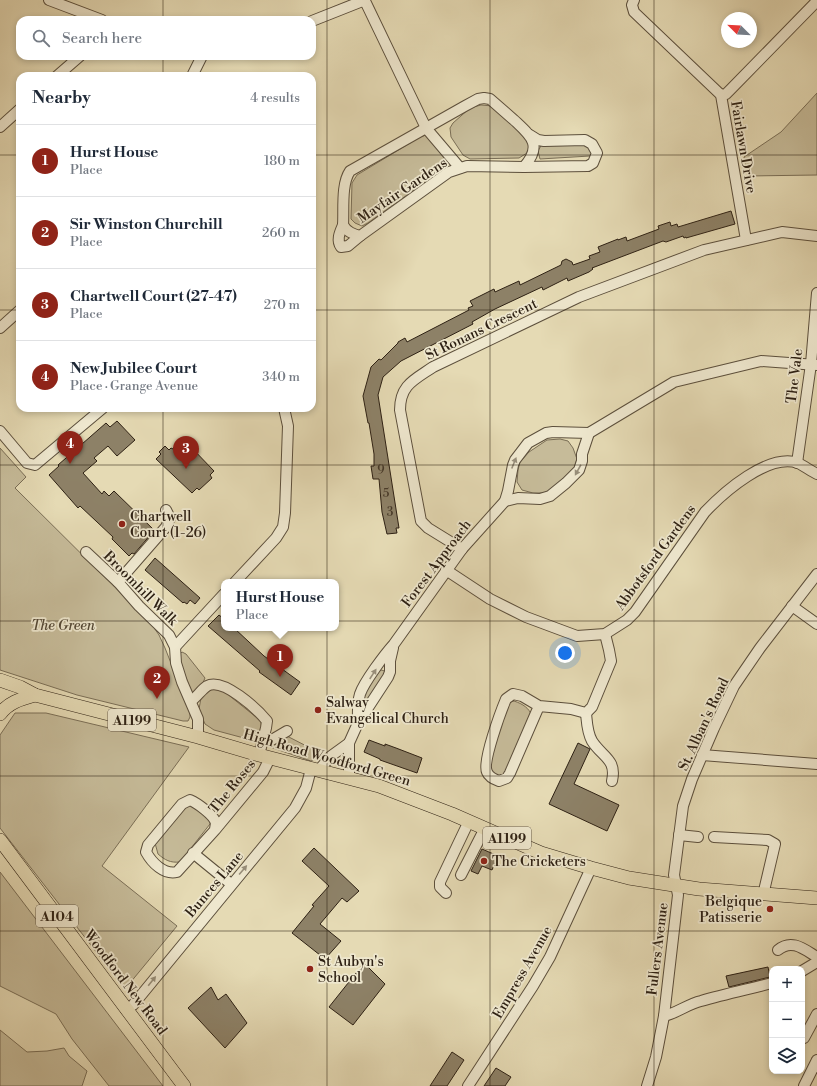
<!DOCTYPE html>
<meta charset="utf-8">
<style>
body{margin:0;font-family:"Libre Bodoni",serif;background:#f2f2f3;color:#1f2937}
.controls{position:absolute;right:12px;bottom:12px;display:grid;overflow:hidden;border-radius:8px;box-shadow:0 2px 6px #0003}
.controls button{width:36px;height:36px;display:grid;place-items:center;padding:0;border:0;border-bottom:1px solid #e0e1e3;background:#fff;color:#1f2937;font:20px sans-serif}
.compass{position:absolute;left:721px;top:12px;width:36px;height:36px;border-radius:50%;background:#fff;box-shadow:0 2px 6px #0003;rotate:294deg}
.you{position:absolute;left:565px;top:653px;width:14px;height:14px;margin:-10px;border:3px solid #fff;border-radius:50%;background:#1a73e8;box-shadow:0 0 0 6px #1a73e833}
.badge{display:grid;place-items:center;width:26px;height:26px;border-radius:50%;background:#8f2418;color:#fff;font-size:13px;font-weight:700}
.pin{position:absolute;translate:-50% -33px;filter:drop-shadow(0 1px 2px #0008)}
.pin::after{content:'';position:absolute;top:21px;width:14px;height:12px;background:inherit;clip-path:polygon(0 0,100% 0,50% 100%)}
.popup{position:absolute;left:221px;top:579px;width:118px;height:52px;box-sizing:border-box;display:grid;place-content:center;border-radius:8px;background:#fff;filter:drop-shadow(0 1px 3px #0005);font-size:13px;white-space:nowrap;color:#747a83}
.popup b{font-size:15px;color:#1f2937}
.popup::after{content:'';position:absolute;left:50%;top:100%;margin-left:-8px;border:8px solid transparent;border-top-color:#fff}
.list{margin:0;padding:0;list-style:none}
h2{display:flex;justify-content:space-between;align-items:center;height:52px;margin:0;padding:0 16px;font-size:17px}
h2 small{font-size:13px;font-weight:400;color:#747a83}
.list li{display:grid;grid-template-columns:26px 1fr auto;gap:12px;align-items:center;box-sizing:border-box;height:72px;padding:0 16px;border-top:1px solid #e0e1e3}
.list b{display:block;font-size:15px;white-space:nowrap}
.list p{margin:0;font-size:13px;white-space:nowrap;color:#747a83}
.list em{font-size:13px;font-style:normal;color:#747a83}
.icon{flex:none;width:22px;height:22px;fill:none;stroke:currentColor;stroke-width:2;stroke-linecap:round;stroke-linejoin:round}
.map{position:relative;flex:none;width:817px;height:1086px;overflow:hidden}
.search{position:absolute;background:#fff;box-shadow:0 2px 6px #0003;left:16px;top:16px;width:300px;height:44px;display:flex;align-items:center;gap:10px;box-sizing:border-box;padding:0 14px;border-radius:12px;color:#747a83;font-size:15px}
.panel{position:absolute;background:#fff;box-shadow:0 2px 6px #0003;left:16px;top:72px;width:300px;height:340px;border-radius:12px}
.map>svg:first-child{display:block}
</style>
<div class="map">
<svg width="817" height="1086" viewBox="0 0 817 1086">
<rect width="100%" height="100%" fill="#e5dab4"/>
<filter id="stains"><feTurbulence type="fractalNoise" baseFrequency=".005" numOctaves="4"/><feColorMatrix values="0 0 0 0 .2 0 0 0 0 .09 0 0 0 0 .02 0 0 0 .5 -.17"/></filter>
<radialGradient id="worn" r=".72"><stop offset=".6" stop-color="#630" stop-opacity="0"/><stop offset="1" stop-color="#630" stop-opacity=".3"/></radialGradient>
<g fill="#c6bb99" stroke="#7a6e56">
<path d="M817 93V175L748 176 744 157 781 132Z"/>
<path d="M481 105 493 106 522 131 530 146 527 153 519 158 470 159 463 155 451 137 450 128 453 123 470 108Z"/>
<path d="M426 135 445 156 448 163 446 167 368 223 362 226 355 223 351 219 352 183 357 175 420 137Z"/>
<path d="M585 143 593 153 590 156 540 159 538 151 542 144Z"/>
<path d="M560 439 568 441 573 448 577 459 574 470 556 487 545 493H533L522 490 517 482 518 470 520 462 529 452 547 440Z"/>
<path d="M0 448 26 477 15 488 150 622 159 635 165 648 190 711V717L188 721H183L77 695 0 670Z"/>
<path d="M182 652 186 654 205 678 201 687 195 693H190L179 665V655Z"/>
<path d="M381 670 385 671 384 676 367 700 364 702 362 700 363 695 378 672Z"/>
<path d="M212 689H221L256 717 261 722 262 733 260 740 255 741 214 730 205 724 199 709 201 698Z"/>
<path d="M514 701C523 704 529 708 532 716L504 774 501 777 488 774 489 758 509 702Z"/>
<path d="M15 713H46L189 747 102 866 177 926 125 989 0 828V735Z"/>
<path d="M285 735 318 752 322 755 311 761 270 747Z"/>
<path d="M189 804 211 820 210 824 180 862C170 863 165 860 158 854L155 843 184 809Z"/>
<path d="M0 872 163 1086H109L72 1039 56 1014 0 986Z"/>
<path d="M0 1030 27 1052 47 1051 64 1048 69 1056 87 1071 82 1086H0Z"/>
</g>
<g fill="#8d8167" stroke="#2e2114">
<path d="M731 211 735 224 686 238V237L684 238 683 236 666 242 663 241 592 268 593 269 589 272 568 281 567 278 543 290 542 287 495 309 472 322 473 324 401 361 383 377 378 395 399 528H396L397 533 387 534 382 512 379 479H373L371 466H374V454L369 423H368L363 396 371 367 379 359 381 360 398 343V342L405 338 407 342 469 310 468 308 473 306 470 301 494 289 495 292 519 281 520 285 561 265 562 261 566 259 572 262 573 265 590 259 589 256 600 252 598 247 618 239V240L626 237 627 241 659 229 658 226 670 222 671 226 677 224 678 227Z"/>
<path d="M117 421 135 440 117 456 108 446 94 458 97 461 83 473 102 494 104 491 109 496 114 491 153 529 150 531 152 533 134 554 132 553 129 556 112 539 113 537 80 506 78 508 49 475 59 466 58 465 106 423 110 427Z"/>
<path d="M165 446 169 450 171 448 173 449 174 447 179 451 184 446 186 449 190 446 214 471 210 475 212 478 199 490 197 488 192 493 156 459 161 454 159 452Z"/>
<path d="M155 558 200 598 195 604 190 600 187 604 184 602 183 603 145 570Z"/>
<path d="M219 615 224 619V628H234L264 656 300 682 291 695 259 672 260 671 208 626Z"/>
<path d="M369 740 385 746V744L396 748 422 758 417 773 380 760V759L364 752Z"/>
<path d="M578 743 590 749 574 784 619 805 607 831 549 804Z"/>
<path d="M314 848 359 891 347 902 342 898 320 924 341 941 325 959 292 933 314 906 312 905 329 886 302 861Z"/>
<path d="M482 849 498 856 492 870 482 866 478 874 471 871Z"/>
<path d="M364 963 385 984 353 1025 329 1007Z"/>
<path d="M768 967 770 977 729 987 726 976Z"/>
<path d="M211 987 218 1000 226 994 247 1023 225 1048 188 1008Z"/>
<path d="M452 1052 464 1060 447 1086H430Z"/>
<path d="M496 1068 511 1077 505 1086H484Z"/>
</g>
<g fill="none" stroke-linecap="round" stroke-linejoin="round">
<defs>
<g id="minor">
<path d="M49 0 102 20"/>
<path d="M634 0 632 5 634 12 721 95 746 240"/>
<path d="M365 1 426 128 460 168"/>
<path d="M312 21 365 0"/>
<path d="M57 76 80 56"/>
<path d="M192 76 202 56"/>
<path d="M721 95 726 94 731 89 817 1"/>
<path d="M484 98 490 99C498 106 506 113 514 120 531 136 543 145 524 167L467 166 449 172 360 236C353 234 347 232 343 225 344 209 341 184 350 171L465 106 478 99Z"/>
<path d="M0 127 20 109"/>
<path d="M524 167 588 166 593 163 597 153 592 144 585 140 544 141 538 140 530 135"/>
<path d="M343 225C340 232 336 240 341 247L348 246 360 236"/>
<path d="M0 328 20 310"/>
<path d="M0 431 27 463 35 465 103 408"/>
<path d="M797 463 811 364 817 293"/>
<path d="M505 501 518 498 540 499 550 496 566 483 579 470 582 461V454L589 433"/>
<path d="M462 549 428 528 421 521 400 410C400 385 414 380 433 367L579 297 704 250 782 232 817 236"/>
<path d="M86 552 118 582 139 606 169 635 175 647 176 663 182 682 198 719V737"/>
<path d="M446 570 490 599 526 617 577 636 605 634 627 620 635 612 705 512C724 492 768 453 798 463 804 466 811 471 817 474"/>
<path d="M118 582 166 527 170 518 166 510"/>
<path d="M235 582 276 538 283 527 285 513 288 426 284 408"/>
<path d="M792 606 817 624"/>
<path d="M175 647 224 594"/>
<path d="M191 701C197 697 201 690 207 686 223 677 257 709 267 721L266 728 259 755"/>
<path d="M539 706 522 696 513 694 506 699C501 711 482 762 487 772 489 777 493 779 499 781L507 778 510 773 539 706 571 709 586 713 592 707 611 661 609 650 605 634"/>
<path d="M586 713C587 723 587 732 592 741 602 757 617 759 612 781"/>
<path d="M358 723C358 714 357 704 360 694 364 682 385 654 394 644L462 549 505 501 508 491 513 465 515 460 528 443 546 433 553 432 589 433 674 382 761 361 817 365"/>
<path d="M263 741H270L287 731"/>
<path d="M702 755 817 764"/>
<path d="M318 771 331 756 349 743"/>
<path d="M349 778V743L358 723 388 677 390 672V661L393 648"/>
<path d="M215 830C215 828 216 824 216 823 214 815 197 803 190 800L182 804 148 845 146 852C152 863 164 875 177 872L215 830 263 772 270 758"/>
<path d="M679 835 698 837"/>
<path d="M714 837 768 840 775 844 763 895"/>
<path d="M193 853 231 884"/>
<path d="M461 875 485 828"/>
<path d="M446 893 440 887V882L469 821"/>
<path d="M778 950C792 938 805 950 817 957"/>
<path d="M802 971 817 962"/>
<path d="M126 1010 133 1005 295 808 306 788 311 769"/>
<path d="M664 1016C677 1013 688 1004 701 1001 725 994 749 989 772 983"/>
<path d="M802 1037 804 1038 817 1014"/>
<path d="M468 1086 533 986 550 957 591 868"/>
<path d="M647 1086 656 1057 664 1016 678 895 674 875 683 806 692 779 714 728 734 686 760 648 817 574"/>
<path d="M804 1086 817 1060"/>
</g>
<g id="major">
<path d="M0 680 20 687 35 695 198 737 259 755 379 786 452 814 541 853 591 868 629 878 699 889 817 898"/>
<path d="M0 714C9 702 21 699 35 695"/>
<path d="M0 840 184 1086"/>
</g>
</defs>
<use href="#minor" stroke="#5c4f3c" stroke-width="12"/>
<use href="#major" stroke="#2e2114" stroke-width="14"/>
<use href="#minor" stroke="#eee7ce" stroke-width="10"/>
<use href="#major" stroke="#e5dab4" stroke-width="13"/>
</g>
<defs><path id="oneway-solid" d="M-6-.8H1V-3.2L6.5 0L1 3.2V.8H-6Z"/></defs>
<g fill="#988e7a">
<use href="#oneway-solid" transform="translate(514 463) rotate(-68)"/>
<use href="#oneway-solid" transform="translate(578 470) rotate(119)"/>
<use href="#oneway-solid" transform="translate(373 674) rotate(-57)"/>
<use href="#oneway-solid" transform="translate(243 870) rotate(-50)"/>
<use href="#oneway-solid" transform="translate(152 981) rotate(-51)"/>
</g>
<path fill="none" stroke="#2e2114" stroke-width="1" stroke-opacity="0.55" d="M163 0V20M327 0V1086M490 0V1086M654 0V1086M163 56V76M0 155H20M312 155H817M0 310H20M312 310H817M163 408V1086M0 465H817M0 621H817M0 776H817M0 931H817"/>
<g fill="#8f2418" stroke="#eee7ce" stroke-width="1.5">
<circle cx="122" cy="524" r="4"/>
<circle cx="318" cy="710" r="4"/>
<circle cx="484" cy="861" r="4"/>
<circle cx="770" cy="909" r="4"/>
<circle cx="310" cy="969" r="4"/>
</g>
<g text-anchor="middle" stroke-width="3.5" stroke-linejoin="round" paint-order="stroke">
<g font-size="12" fill="#463929">
<text x="381" y="474">9</text>
<text x="386" y="497">5</text>
<text x="390" y="516">3</text>
</g>
<g fill="#eee7ce" stroke="#685c4c" stroke-width="1">
<rect x="108" y="709" width="48" height="22" rx="3"/>
<rect x="483" y="827" width="48" height="22" rx="3"/>
<rect x="36" y="905" width="42" height="22" rx="3"/>
</g>
<g font-size="13" font-weight="bold" fill="#2e2114">
<text x="132" y="725">A1199</text>
<text x="507" y="843">A1199</text>
<text x="57" y="921">A104</text>
</g>
<g font-size="14" fill="#2e2114" stroke="#eee7ce">
<text transform="translate(744 147) rotate(80)" y="5">Fairlawn Drive</text>
<text transform="translate(402 190) rotate(-34)" y="5">Mayfair Gardens</text>
<text transform="translate(481 329) rotate(-26)" y="5">St Ronans Crescent</text>
<text transform="translate(794 376) rotate(-83)" y="5">The Vale</text>
<text transform="translate(655 557) rotate(-54)" y="5">Abbotsford Gardens</text>
<text transform="translate(436 563) rotate(-53)" y="5">Forest Approach</text>
<text transform="translate(141 588) rotate(45)" y="5">Broomhill Walk</text>
<text transform="translate(703 724) rotate(-65)" y="5">St. Alban's Road</text>
<text transform="translate(327 757) rotate(16)" y="5">High Road Woodford Green</text>
<text transform="translate(232 786) rotate(-51)" y="5">The Roses</text>
<text transform="translate(214 884) rotate(-50)" y="5">Bunces Lane</text>
<text transform="translate(657 949) rotate(-83)" y="5">Fullers Avenue</text>
<text transform="translate(522 972) rotate(-60)" y="5">Empress Avenue</text>
<text transform="translate(126 982) rotate(53)" y="5">Woodford New Road</text>
</g>
<g font-size="14" fill="#2e2114" stroke="#eee7ce" text-anchor="start">
<text x="130" y="521">Chartwell<tspan x="130" dy="16">Court (1-26)</tspan></text>
<text x="326" y="707">Salway<tspan x="326" dy="16">Evangelical Church</tspan></text>
<text x="492" y="866">The Cricketers</text>
<text x="762" y="906" text-anchor="end">Belgique<tspan x="762" dy="16">Patisserie</tspan></text>
<text x="318" y="966">St Aubyn's<tspan x="318" dy="16">School</tspan></text>
</g>
<g font-size="14" font-style="italic" fill="#544835" stroke="#eee7ce">
<text x="63" y="630">The Green</text>
</g>
</g>
<rect width="100%" height="100%" filter="url(#stains)"/>
<rect width="100%" height="100%" fill="url(#worn)"/>
</svg>
<div class="controls">
<button>+</button>
<button>−</button>
<button><svg class="icon" aria-label="layers" viewBox="0 0 24 24"><path d="M12 4l9 5-9 5-9-5zM3 14l9 5 9-5"/></svg></button>
</div>
<svg class="compass" viewBox="-18 -18 36 36"><path d="M0-13l5 13h-10z" fill="#e53935"/><path d="M0 13l5-13h-10z" fill="#747a83"/></svg>
<div class="you"></div>
<div class="pin badge" style="left:280px;top:677px">1</div>
<div class="popup"><b>Hurst House</b>Place</div>
<div class="pin badge" style="left:157px;top:699px">2</div>
<div class="pin badge" style="left:186px;top:469px">3</div>
<div class="pin badge" style="left:70px;top:464px">4</div>
<div class="search"><svg class="icon" aria-label="search" viewBox="0 0 24 24"><circle cx="10" cy="10" r="6"/><path d="M15 15l6 6"/></svg>Search here</div>
<section class="panel">
<h2>Nearby<small>4 results</small></h2>
<ul class="list">
<li><span class="badge">1</span><div><b>Hurst House</b><p>Place</p></div><em>180 m</em></li>
<li><span class="badge">2</span><div><b>Sir Winston Churchill</b><p>Place</p></div><em>260 m</em></li>
<li><span class="badge">3</span><div><b>Chartwell Court (27-47)</b><p>Place</p></div><em>270 m</em></li>
<li><span class="badge">4</span><div><b>New Jubilee Court</b><p>Place · Grange Avenue</p></div><em>340 m</em></li>
</ul>
</section>
</div>
